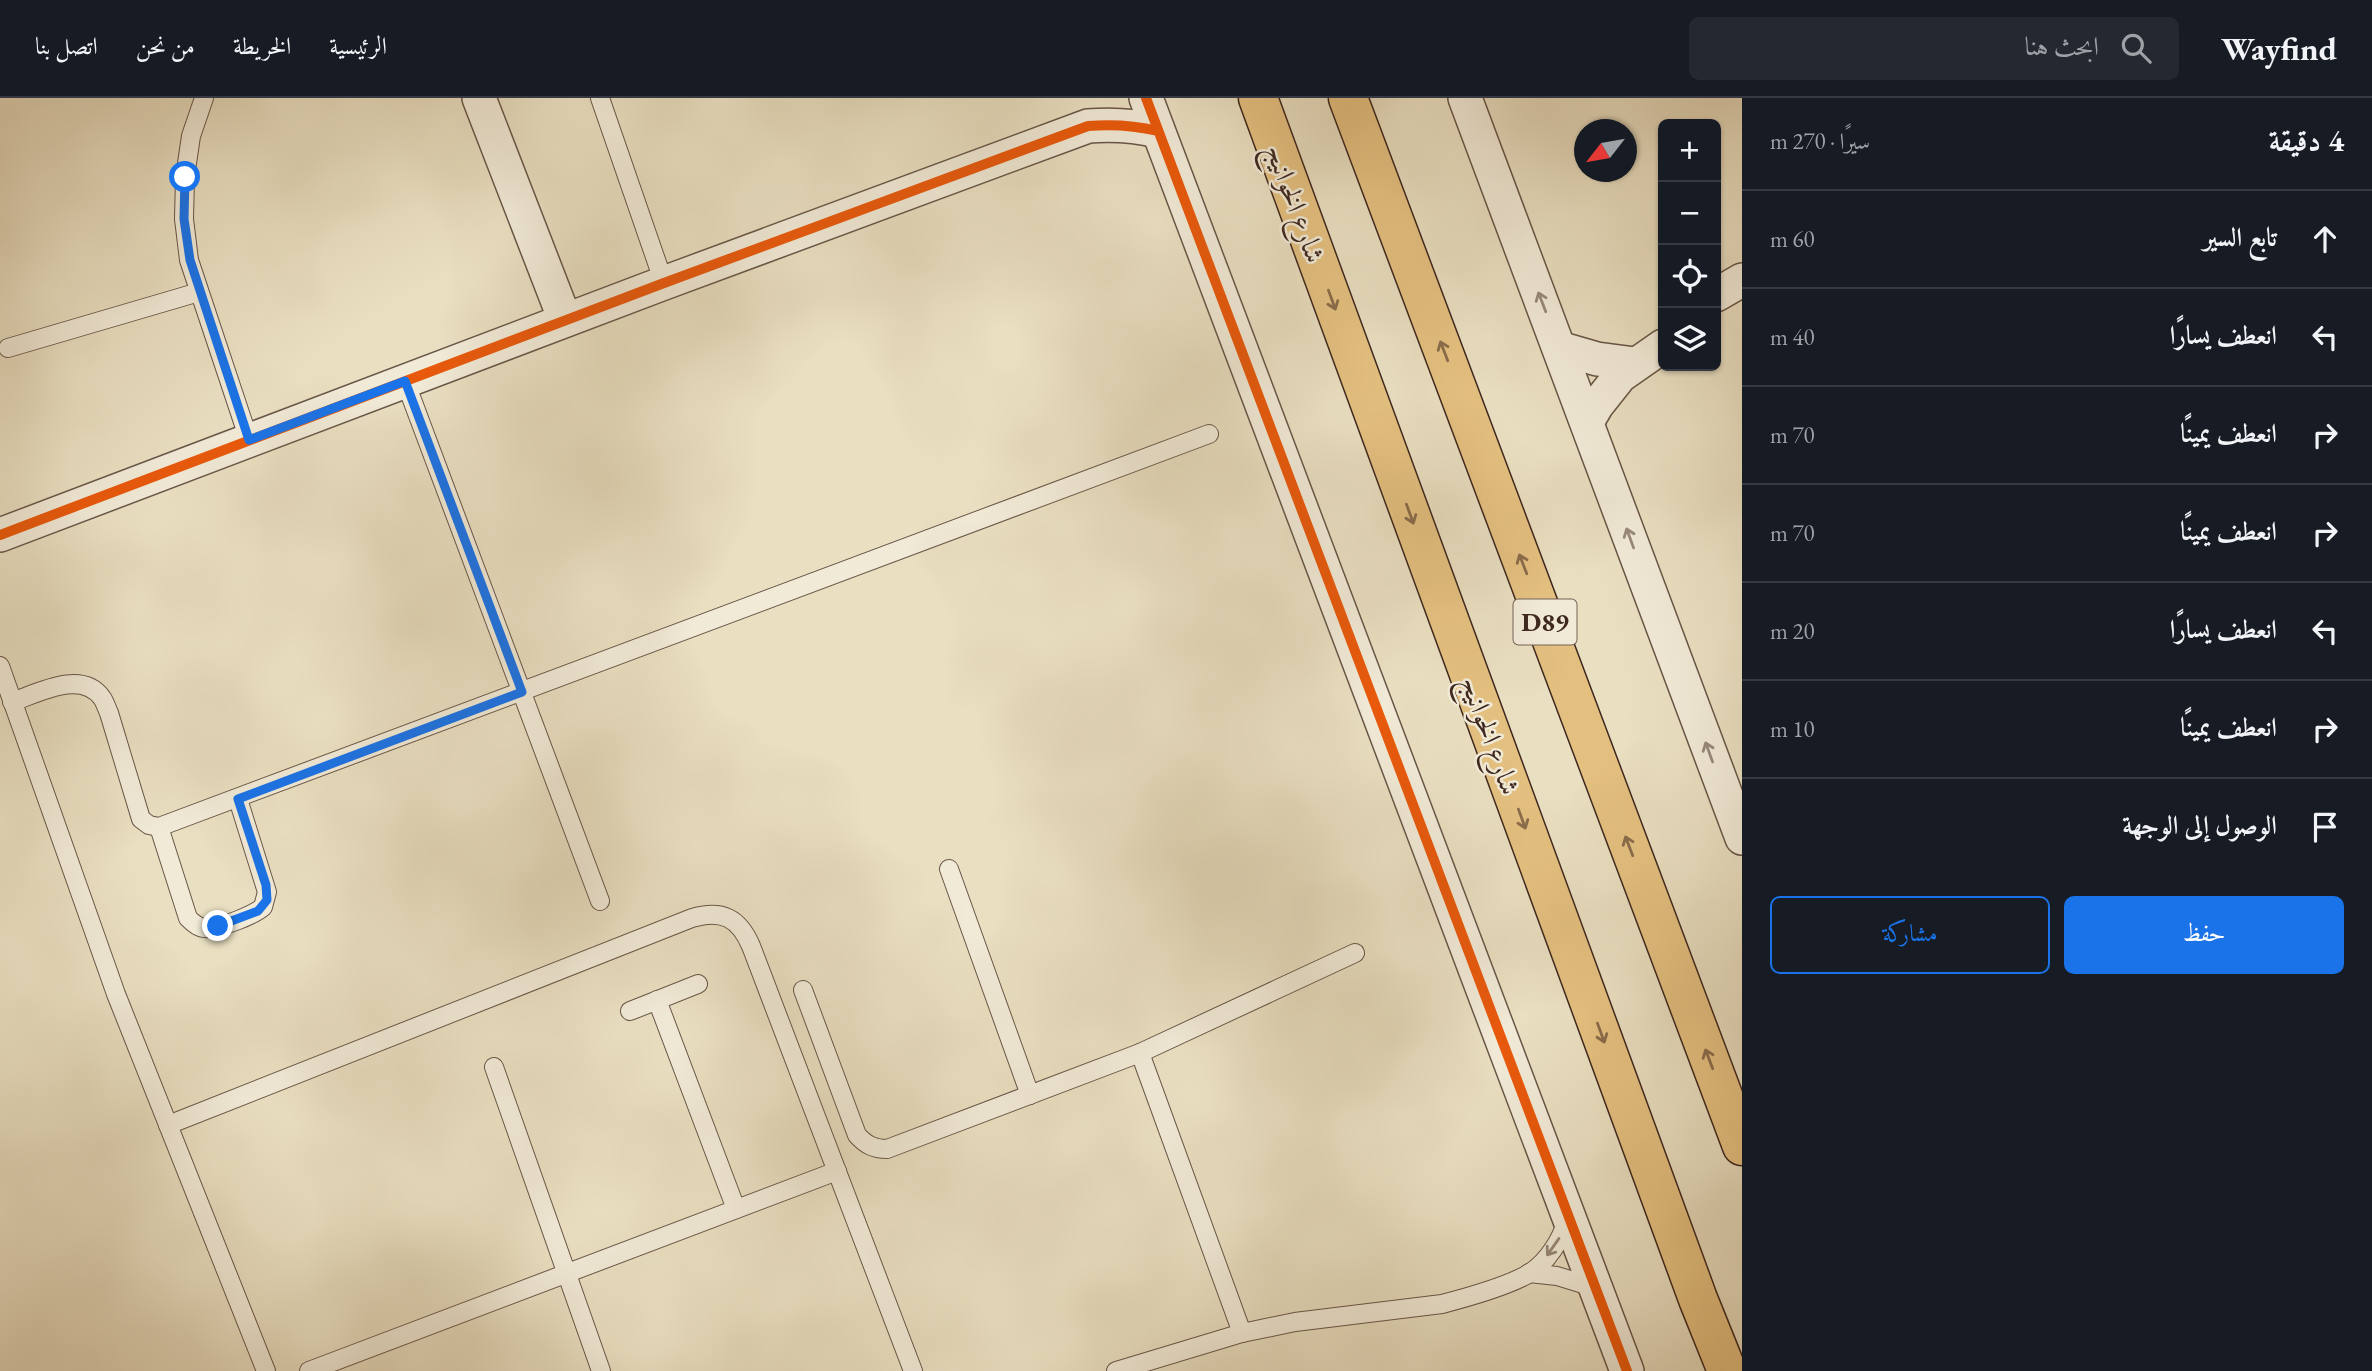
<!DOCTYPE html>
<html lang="ar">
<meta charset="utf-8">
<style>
body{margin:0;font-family:"EB Garamond",Amiri,serif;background:#242831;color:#f1f3f6;direction:rtl}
.controls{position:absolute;right:21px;top:21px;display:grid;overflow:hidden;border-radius:10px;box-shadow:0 2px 5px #0004}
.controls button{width:63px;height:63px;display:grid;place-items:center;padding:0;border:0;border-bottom:2px solid #363941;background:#171b24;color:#f1f3f6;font:35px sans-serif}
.compass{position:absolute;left:1574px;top:21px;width:63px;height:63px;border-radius:50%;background:#171b24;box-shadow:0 2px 5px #0004;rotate:239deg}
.stop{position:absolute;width:21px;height:21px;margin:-16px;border:5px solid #1a73e8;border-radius:50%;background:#fff}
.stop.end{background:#1a73e8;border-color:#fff;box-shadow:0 2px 7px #0008}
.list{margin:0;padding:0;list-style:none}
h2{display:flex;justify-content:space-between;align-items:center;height:91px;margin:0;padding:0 28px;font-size:30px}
h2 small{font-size:23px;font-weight:400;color:#9ea1a6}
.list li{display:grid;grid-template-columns:46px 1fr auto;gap:21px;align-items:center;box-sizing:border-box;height:98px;padding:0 28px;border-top:2px solid #363941}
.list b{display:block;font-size:26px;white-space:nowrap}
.list em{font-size:23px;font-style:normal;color:#9ea1a6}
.actions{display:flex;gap:14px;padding:21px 28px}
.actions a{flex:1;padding:16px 0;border:2px solid #1a73e8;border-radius:10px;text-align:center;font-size:24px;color:#1a73e8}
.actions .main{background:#1a73e8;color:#fff}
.icon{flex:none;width:38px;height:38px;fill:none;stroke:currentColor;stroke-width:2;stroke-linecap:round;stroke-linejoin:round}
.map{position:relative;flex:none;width:1742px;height:1273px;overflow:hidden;direction:ltr}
header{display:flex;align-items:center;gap:42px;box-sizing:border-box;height:98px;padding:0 35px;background:#171b24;border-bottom:2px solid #363941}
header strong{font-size:33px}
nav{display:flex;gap:38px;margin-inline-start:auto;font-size:24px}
.search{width:490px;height:63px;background:#242831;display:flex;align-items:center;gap:18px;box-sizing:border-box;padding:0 24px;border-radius:10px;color:#9ea1a6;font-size:26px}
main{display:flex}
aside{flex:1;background:#171b24}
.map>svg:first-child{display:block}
</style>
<header>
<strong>Wayfind</strong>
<div class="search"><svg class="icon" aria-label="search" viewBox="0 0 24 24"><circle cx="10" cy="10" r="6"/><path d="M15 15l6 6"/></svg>ابحث هنا</div>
<nav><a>الرئيسية</a><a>الخريطة</a><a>من نحن</a><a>اتصل بنا</a></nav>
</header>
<main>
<aside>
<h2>4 دقيقة<small>سيرًا · 270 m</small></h2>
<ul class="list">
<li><svg class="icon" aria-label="ahead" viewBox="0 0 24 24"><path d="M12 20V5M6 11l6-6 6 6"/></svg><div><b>تابع السير</b></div><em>60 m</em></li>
<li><svg class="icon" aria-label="left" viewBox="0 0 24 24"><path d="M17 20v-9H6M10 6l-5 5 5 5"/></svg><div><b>انعطف يسارًا</b></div><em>40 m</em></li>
<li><svg class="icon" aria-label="right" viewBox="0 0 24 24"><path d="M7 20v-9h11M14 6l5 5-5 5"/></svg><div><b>انعطف يمينًا</b></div><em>70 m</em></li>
<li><svg class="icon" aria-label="right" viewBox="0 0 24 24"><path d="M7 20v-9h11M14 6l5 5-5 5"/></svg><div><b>انعطف يمينًا</b></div><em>70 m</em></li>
<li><svg class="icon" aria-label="left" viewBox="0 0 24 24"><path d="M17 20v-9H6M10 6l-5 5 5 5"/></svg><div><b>انعطف يسارًا</b></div><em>20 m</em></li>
<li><svg class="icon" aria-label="right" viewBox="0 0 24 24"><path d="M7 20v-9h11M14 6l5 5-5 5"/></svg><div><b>انعطف يمينًا</b></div><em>10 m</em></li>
<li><svg class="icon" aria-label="arrive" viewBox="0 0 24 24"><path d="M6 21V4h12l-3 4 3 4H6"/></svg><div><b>الوصول إلى الوجهة</b></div></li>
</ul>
<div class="actions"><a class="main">حفظ</a><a>مشاركة</a></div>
</aside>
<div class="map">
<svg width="1742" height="1273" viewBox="0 0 1742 1273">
<rect width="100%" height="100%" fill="#e9dfc1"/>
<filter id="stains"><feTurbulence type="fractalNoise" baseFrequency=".00286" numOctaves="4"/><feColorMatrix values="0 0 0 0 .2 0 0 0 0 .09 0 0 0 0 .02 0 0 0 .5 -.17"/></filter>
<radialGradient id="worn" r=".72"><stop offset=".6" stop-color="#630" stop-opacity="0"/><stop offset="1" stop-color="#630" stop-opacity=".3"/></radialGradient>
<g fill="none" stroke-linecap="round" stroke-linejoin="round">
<defs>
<g id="lane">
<path d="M204 0 191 38 185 79 184 121 189 162 249 342"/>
<path d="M600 0 664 185"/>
<path d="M8 250 199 194"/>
<path d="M405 283 600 803"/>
<path d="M0 568 116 896 266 1273"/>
<path d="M12 604C38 595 82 571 102 600 105 604 107 611 109 615L141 721 149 727 159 729 1209 336"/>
<path d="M159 729 188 820C194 826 200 831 208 830 221 830 254 817 263 809L267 794 238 701"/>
<path d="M949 771 1030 997"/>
<path d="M803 892 857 1037C866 1047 874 1051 887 1051L1140 955 1355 855"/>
<path d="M657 902 736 1111"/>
<path d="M630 913 698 886"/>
<path d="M1140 955 1242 1235"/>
<path d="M494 969 601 1273"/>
<path d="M168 1027 692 820C722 811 739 820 751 848L913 1273"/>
<path d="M1529 1175 1557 1178 1596 1190"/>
<path d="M309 1273 837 1073"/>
<path d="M1116 1273 1242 1235 1295 1224 1442 1206C1465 1200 1510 1187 1530 1175 1548 1163 1561 1142 1567 1122"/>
</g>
<g id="street">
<path d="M479 0 565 222"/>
<path d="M1146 0 1627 1273"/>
<path d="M1465 0 1742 740"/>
<path d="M1716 197 1742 182"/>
<path d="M1559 250 1597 261 1635 266"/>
<path d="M1587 324 1597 307 1620 278 1663 248"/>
<path d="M0 437 664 185 1088 28C1112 26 1133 27 1158 33"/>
</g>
<g id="highway">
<path d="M1258 0 1698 1201 1727 1273"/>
<path d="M1348 0 1742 1048"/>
</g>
</defs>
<use href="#lane" stroke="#695648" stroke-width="20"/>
<use href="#street" stroke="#695648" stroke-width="36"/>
<use href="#highway" stroke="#3e281f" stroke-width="41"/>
<use href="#lane" stroke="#f1ead7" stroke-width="18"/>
<use href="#street" stroke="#f1ead7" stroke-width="33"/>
<use href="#highway" stroke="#e4c080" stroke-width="38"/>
<defs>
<g id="cycleway">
<path d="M1146 0 1627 1273"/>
<path d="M0 437 664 185 1088 28C1112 26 1133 27 1158 33"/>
</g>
</defs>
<use href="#cycleway" stroke="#f1ead7" stroke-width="15"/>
<use href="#cycleway" stroke="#e8590c" stroke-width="10"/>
</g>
<defs><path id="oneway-shaft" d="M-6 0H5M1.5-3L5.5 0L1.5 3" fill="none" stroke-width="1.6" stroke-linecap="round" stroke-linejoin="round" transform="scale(1.75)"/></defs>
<g stroke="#896c4b">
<use href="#oneway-shaft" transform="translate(1332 202) rotate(70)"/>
<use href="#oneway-shaft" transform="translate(1444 253) rotate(-111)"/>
<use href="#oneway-shaft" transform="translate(1410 416) rotate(70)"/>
<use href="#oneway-shaft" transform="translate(1523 466) rotate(-111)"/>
<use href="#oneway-shaft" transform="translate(1522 721) rotate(70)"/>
<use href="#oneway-shaft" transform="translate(1629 748) rotate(-111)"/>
<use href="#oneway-shaft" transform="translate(1601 935) rotate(70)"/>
<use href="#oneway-shaft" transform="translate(1709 961) rotate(-111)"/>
</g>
<g stroke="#98897b">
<use href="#oneway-shaft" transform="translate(1542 204) rotate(-111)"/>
<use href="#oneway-shaft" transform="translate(1630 440) rotate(-110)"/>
<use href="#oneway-shaft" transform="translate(1709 654) rotate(-110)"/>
<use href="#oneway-shaft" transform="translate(1553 1149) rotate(125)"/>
</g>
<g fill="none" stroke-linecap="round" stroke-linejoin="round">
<path stroke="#1a73e8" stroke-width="9" d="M185 79 184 121 190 162 249 342 405 283 522 594 238 701 266 787 267 802 258 813 218 828"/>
</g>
<g text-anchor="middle" stroke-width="5" stroke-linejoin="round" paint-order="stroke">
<rect fill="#f1ead7" stroke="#746256" stroke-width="2" x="1513.5" y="501.5" width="63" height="45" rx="5"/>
<g font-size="26" font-weight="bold" fill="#3e281f">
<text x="1545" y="533">D89</text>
</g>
<g font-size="28" fill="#3e281f" stroke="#f1ead7">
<text transform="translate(1296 105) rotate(70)" y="10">شارع الخوانيج</text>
<text transform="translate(1491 637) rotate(70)" y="10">شارع الخوانيج</text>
</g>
</g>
<rect width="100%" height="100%" filter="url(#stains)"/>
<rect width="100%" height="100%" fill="url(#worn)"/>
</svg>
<div class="controls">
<button>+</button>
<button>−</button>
<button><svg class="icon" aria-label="locate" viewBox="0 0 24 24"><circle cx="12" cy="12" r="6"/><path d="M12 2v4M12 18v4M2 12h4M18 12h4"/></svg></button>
<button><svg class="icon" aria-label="layers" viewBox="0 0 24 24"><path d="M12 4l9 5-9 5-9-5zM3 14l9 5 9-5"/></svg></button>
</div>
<svg class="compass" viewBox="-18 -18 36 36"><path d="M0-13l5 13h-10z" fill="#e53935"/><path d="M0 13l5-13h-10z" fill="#9ea1a6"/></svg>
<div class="stop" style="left:185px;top:79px"></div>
<div class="stop end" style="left:218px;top:828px"></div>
</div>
</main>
